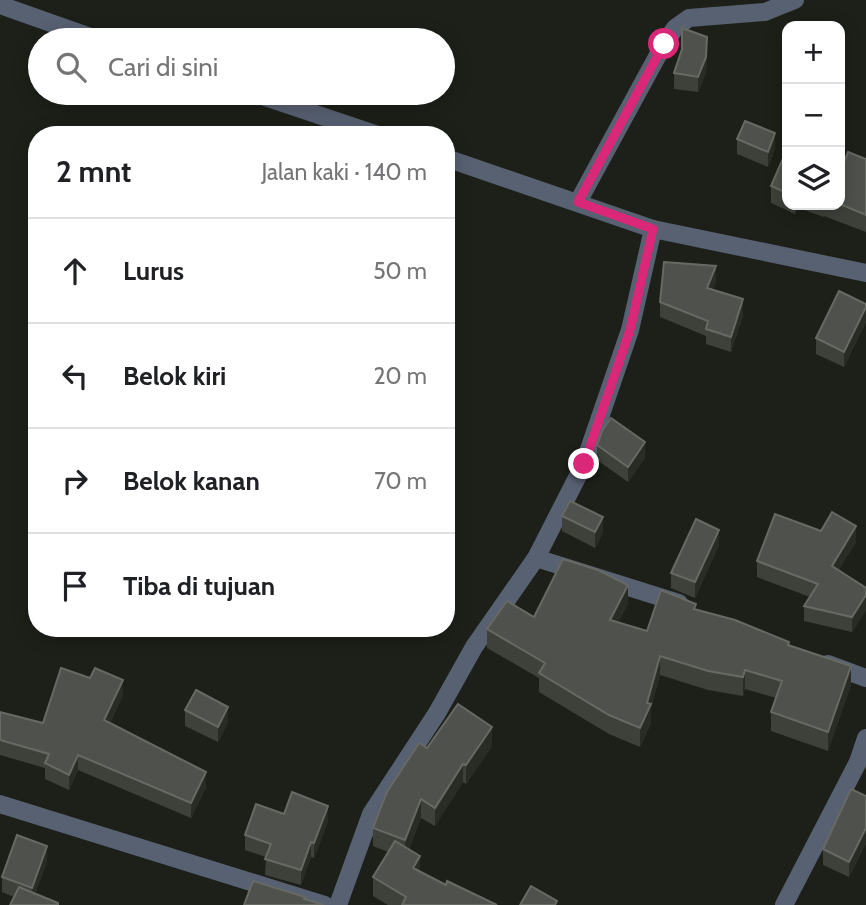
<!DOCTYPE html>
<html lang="id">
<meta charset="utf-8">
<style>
body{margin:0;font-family:Cabin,sans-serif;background:#f6f6f6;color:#202124}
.controls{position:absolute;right:21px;top:21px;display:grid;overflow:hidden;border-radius:14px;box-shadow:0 4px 18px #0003}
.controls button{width:63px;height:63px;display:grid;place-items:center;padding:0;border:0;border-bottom:2px solid #e0e0e0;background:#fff;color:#202124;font:35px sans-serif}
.stop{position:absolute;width:21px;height:21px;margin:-16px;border:5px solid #db2777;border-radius:50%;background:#fff}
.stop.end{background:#db2777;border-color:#fff;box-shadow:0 2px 7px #0008}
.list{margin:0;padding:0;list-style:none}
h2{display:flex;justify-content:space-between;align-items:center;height:91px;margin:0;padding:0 28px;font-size:30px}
h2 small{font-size:23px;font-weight:400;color:#757577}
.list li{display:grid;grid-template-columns:46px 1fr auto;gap:21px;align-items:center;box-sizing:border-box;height:105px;padding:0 28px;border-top:2px solid #e0e0e0}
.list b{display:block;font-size:26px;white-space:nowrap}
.list em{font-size:23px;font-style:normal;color:#757577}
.icon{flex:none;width:38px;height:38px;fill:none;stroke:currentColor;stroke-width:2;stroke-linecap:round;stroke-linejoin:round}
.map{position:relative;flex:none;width:866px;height:905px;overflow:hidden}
.search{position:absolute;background:#fff;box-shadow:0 4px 18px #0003;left:28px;top:28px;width:427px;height:77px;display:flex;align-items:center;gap:18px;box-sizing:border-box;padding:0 24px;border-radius:38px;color:#757577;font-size:26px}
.panel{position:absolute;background:#fff;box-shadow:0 4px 18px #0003;left:28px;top:126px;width:427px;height:511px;border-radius:28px}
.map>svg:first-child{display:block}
</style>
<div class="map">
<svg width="866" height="905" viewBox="0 0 866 905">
<rect width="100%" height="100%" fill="#1d2019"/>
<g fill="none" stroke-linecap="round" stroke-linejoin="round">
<g stroke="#586172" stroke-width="18">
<path d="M0 5 99 40"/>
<path d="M253 93 378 135"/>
<path d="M446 158 653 229 866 273"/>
<path d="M578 202 664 44 675 28 689 18 765 12 795 0"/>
<path d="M536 558 679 603"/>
<path d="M828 664 866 678"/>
<path d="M0 804 325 905"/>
<path d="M338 905 371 814 437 713 474 647 536 558 584 464 630 330 653 229"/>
<path d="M784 905 858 762 866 738"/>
</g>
</g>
<g fill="#3e403a">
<path d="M707 52 706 72 698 92 674 89V73Z"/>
<path d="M737 139 775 148 768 167 737 154Z"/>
<path d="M787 158V205H840L845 160 866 159V232L824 216V217L798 208 795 214 771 203V186Z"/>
<path d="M716 282 712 289 743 315 731 352 706 344V336L660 317V302Z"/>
<path d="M866 304V322L844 367 816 354V338Z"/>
<path d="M597 445 645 458 628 482 597 460Z"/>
<path d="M562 516 603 532 595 548 562 531Z"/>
<path d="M821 531 856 542 838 571 866 588V610L852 632 804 621V606L810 597 757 577V561Z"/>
<path d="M719 545 695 598 671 588V573Z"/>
<path d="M628 604 618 622 647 631 696 610 789 645 851 685 828 751 771 731V712L776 698 745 689 743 696 708 690 660 675 651 708V723L640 747 609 734 539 692V678L487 648V629L534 617Z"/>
<path d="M123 695 110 723 206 787 191 818 78 770 69 790 45 779V768L0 755V712L43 723Z"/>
<path d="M185 710 228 722 218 742 185 726Z"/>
<path d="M492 746 466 784 463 782 435 826 421 818 409 849 420 872 446 885 497 905H388L373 896V877L388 852 373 846V828L427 748Z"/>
<path d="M866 796V843L849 877 823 865V849Z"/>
<path d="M284 814 328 821 314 858 311 857 301 885 265 875 266 857 245 850V835Z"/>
<path d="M47 861 35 894 58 905 14 897 2 892V877Z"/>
</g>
<g fill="#292c25">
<path d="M707 37 706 72 698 92V77Z"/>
<path d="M775 133V148L768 167V152Z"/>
<path d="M795 205H798V208L795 214Z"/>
<path d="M716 266V282L707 303V288Z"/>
<path d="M743 299V315L731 352V337Z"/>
<path d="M866 307V322L844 367V352Z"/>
<path d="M645 442V458L628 482V467Z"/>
<path d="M603 517V532L595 548V532Z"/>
<path d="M856 526V542L832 582V566Z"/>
<path d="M719 530V545L695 598V582Z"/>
<path d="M628 585V604L610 639V620Z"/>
<path d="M866 595V610L852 632V617Z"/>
<path d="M660 656V675L651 708V723L640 747V728Z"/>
<path d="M851 666V685L828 751V732Z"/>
<path d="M745 670V689L743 696V677Z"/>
<path d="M123 680V695L104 735V720Z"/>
<path d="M228 707V722L218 742V727Z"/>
<path d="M492 727V746L466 784V765Z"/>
<path d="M78 755V770L69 790V775Z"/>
<path d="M463 764V782L435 826V808Z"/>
<path d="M206 772V787L191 818V803Z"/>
<path d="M421 799V818L405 859V840Z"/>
<path d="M328 806V821L314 858V843Z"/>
<path d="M866 828V843L849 877V862Z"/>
<path d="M311 842V857L301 885V870Z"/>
<path d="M47 846V861L32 903V888Z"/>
<path d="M420 856V875L413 868Z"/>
</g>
<g fill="#4f524c" stroke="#676963" stroke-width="2">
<path d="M682 28 707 37 706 57 698 77 674 73 682 49Z"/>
<path d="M745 121 775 133 768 152 737 139Z"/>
<path d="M848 152 866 159V215L840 204V158L845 160Z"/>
<path d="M784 156 787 158V193L771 186Z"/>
<path d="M664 262 716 266 707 288 743 299 731 337 706 329 708 321 660 302Z"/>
<path d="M839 291 866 304V307L844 352 816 338Z"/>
<path d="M611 418 645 442 628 467 597 445 603 429Z"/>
<path d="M570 501 603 517 595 532 562 516Z"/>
<path d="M832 512 856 526 832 566 866 588V595L852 617 804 606 818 584 757 561 775 514 821 531Z"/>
<path d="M696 519 719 530 695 582 671 573Z"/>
<path d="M563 559 598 570 628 585 610 620 647 631 661 590 696 604 694 609 735 620 789 642 788 645 851 666 828 732 771 712 782 681 745 670 743 677 708 671 660 656 647 703 651 704 640 728 609 715 539 673 545 663 487 629 507 601 534 617Z"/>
<path d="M61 668 90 678 95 668 123 680 104 720 206 772 191 803 78 755 69 775 45 763 49 754 0 740V712L43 723Z"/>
<path d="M196 690 228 707 218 727 185 710Z"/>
<path d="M458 704 492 727 466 765 463 764 435 808 421 799 405 840 373 828 387 792 419 743 427 748Z"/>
<path d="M851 789 866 796V828L849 862 823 849Z"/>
<path d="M292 792 328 806 314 843 311 842 301 870 265 859 271 844 245 835 256 804 284 814Z"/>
<path d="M17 835 47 846 32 888 2 877Z"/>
<path d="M395 841 420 856 413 868 446 885 447 881 497 905H402L406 897 373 877Z"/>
<path d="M253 881 305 897 304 899 324 905H244Z"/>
<path d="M531 886 557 901 555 905H520Z"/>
<path d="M19 887 58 903V905H10Z"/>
</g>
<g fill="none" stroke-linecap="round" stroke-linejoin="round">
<path stroke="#db2777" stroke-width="9" d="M584 464 630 330 653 229 578 202 664 44"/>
</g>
</svg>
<div class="controls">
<button>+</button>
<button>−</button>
<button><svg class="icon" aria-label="layers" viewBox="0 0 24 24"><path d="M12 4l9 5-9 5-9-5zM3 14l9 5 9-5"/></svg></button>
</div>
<div class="stop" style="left:664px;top:44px"></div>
<div class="stop end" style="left:584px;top:464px"></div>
<div class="search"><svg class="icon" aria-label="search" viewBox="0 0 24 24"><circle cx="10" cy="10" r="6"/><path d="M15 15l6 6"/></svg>Cari di sini</div>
<section class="panel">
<h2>2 mnt<small>Jalan kaki · 140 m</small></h2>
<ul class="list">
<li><svg class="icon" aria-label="ahead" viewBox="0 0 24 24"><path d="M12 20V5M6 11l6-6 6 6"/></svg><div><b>Lurus</b></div><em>50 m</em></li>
<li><svg class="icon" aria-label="left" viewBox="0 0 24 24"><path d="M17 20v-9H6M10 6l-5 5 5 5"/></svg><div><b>Belok kiri</b></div><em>20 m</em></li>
<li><svg class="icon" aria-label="right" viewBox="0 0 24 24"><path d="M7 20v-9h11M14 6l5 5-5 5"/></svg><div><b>Belok kanan</b></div><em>70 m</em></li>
<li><svg class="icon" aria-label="arrive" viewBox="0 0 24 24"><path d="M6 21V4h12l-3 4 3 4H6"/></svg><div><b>Tiba di tujuan</b></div></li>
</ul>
</section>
</div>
